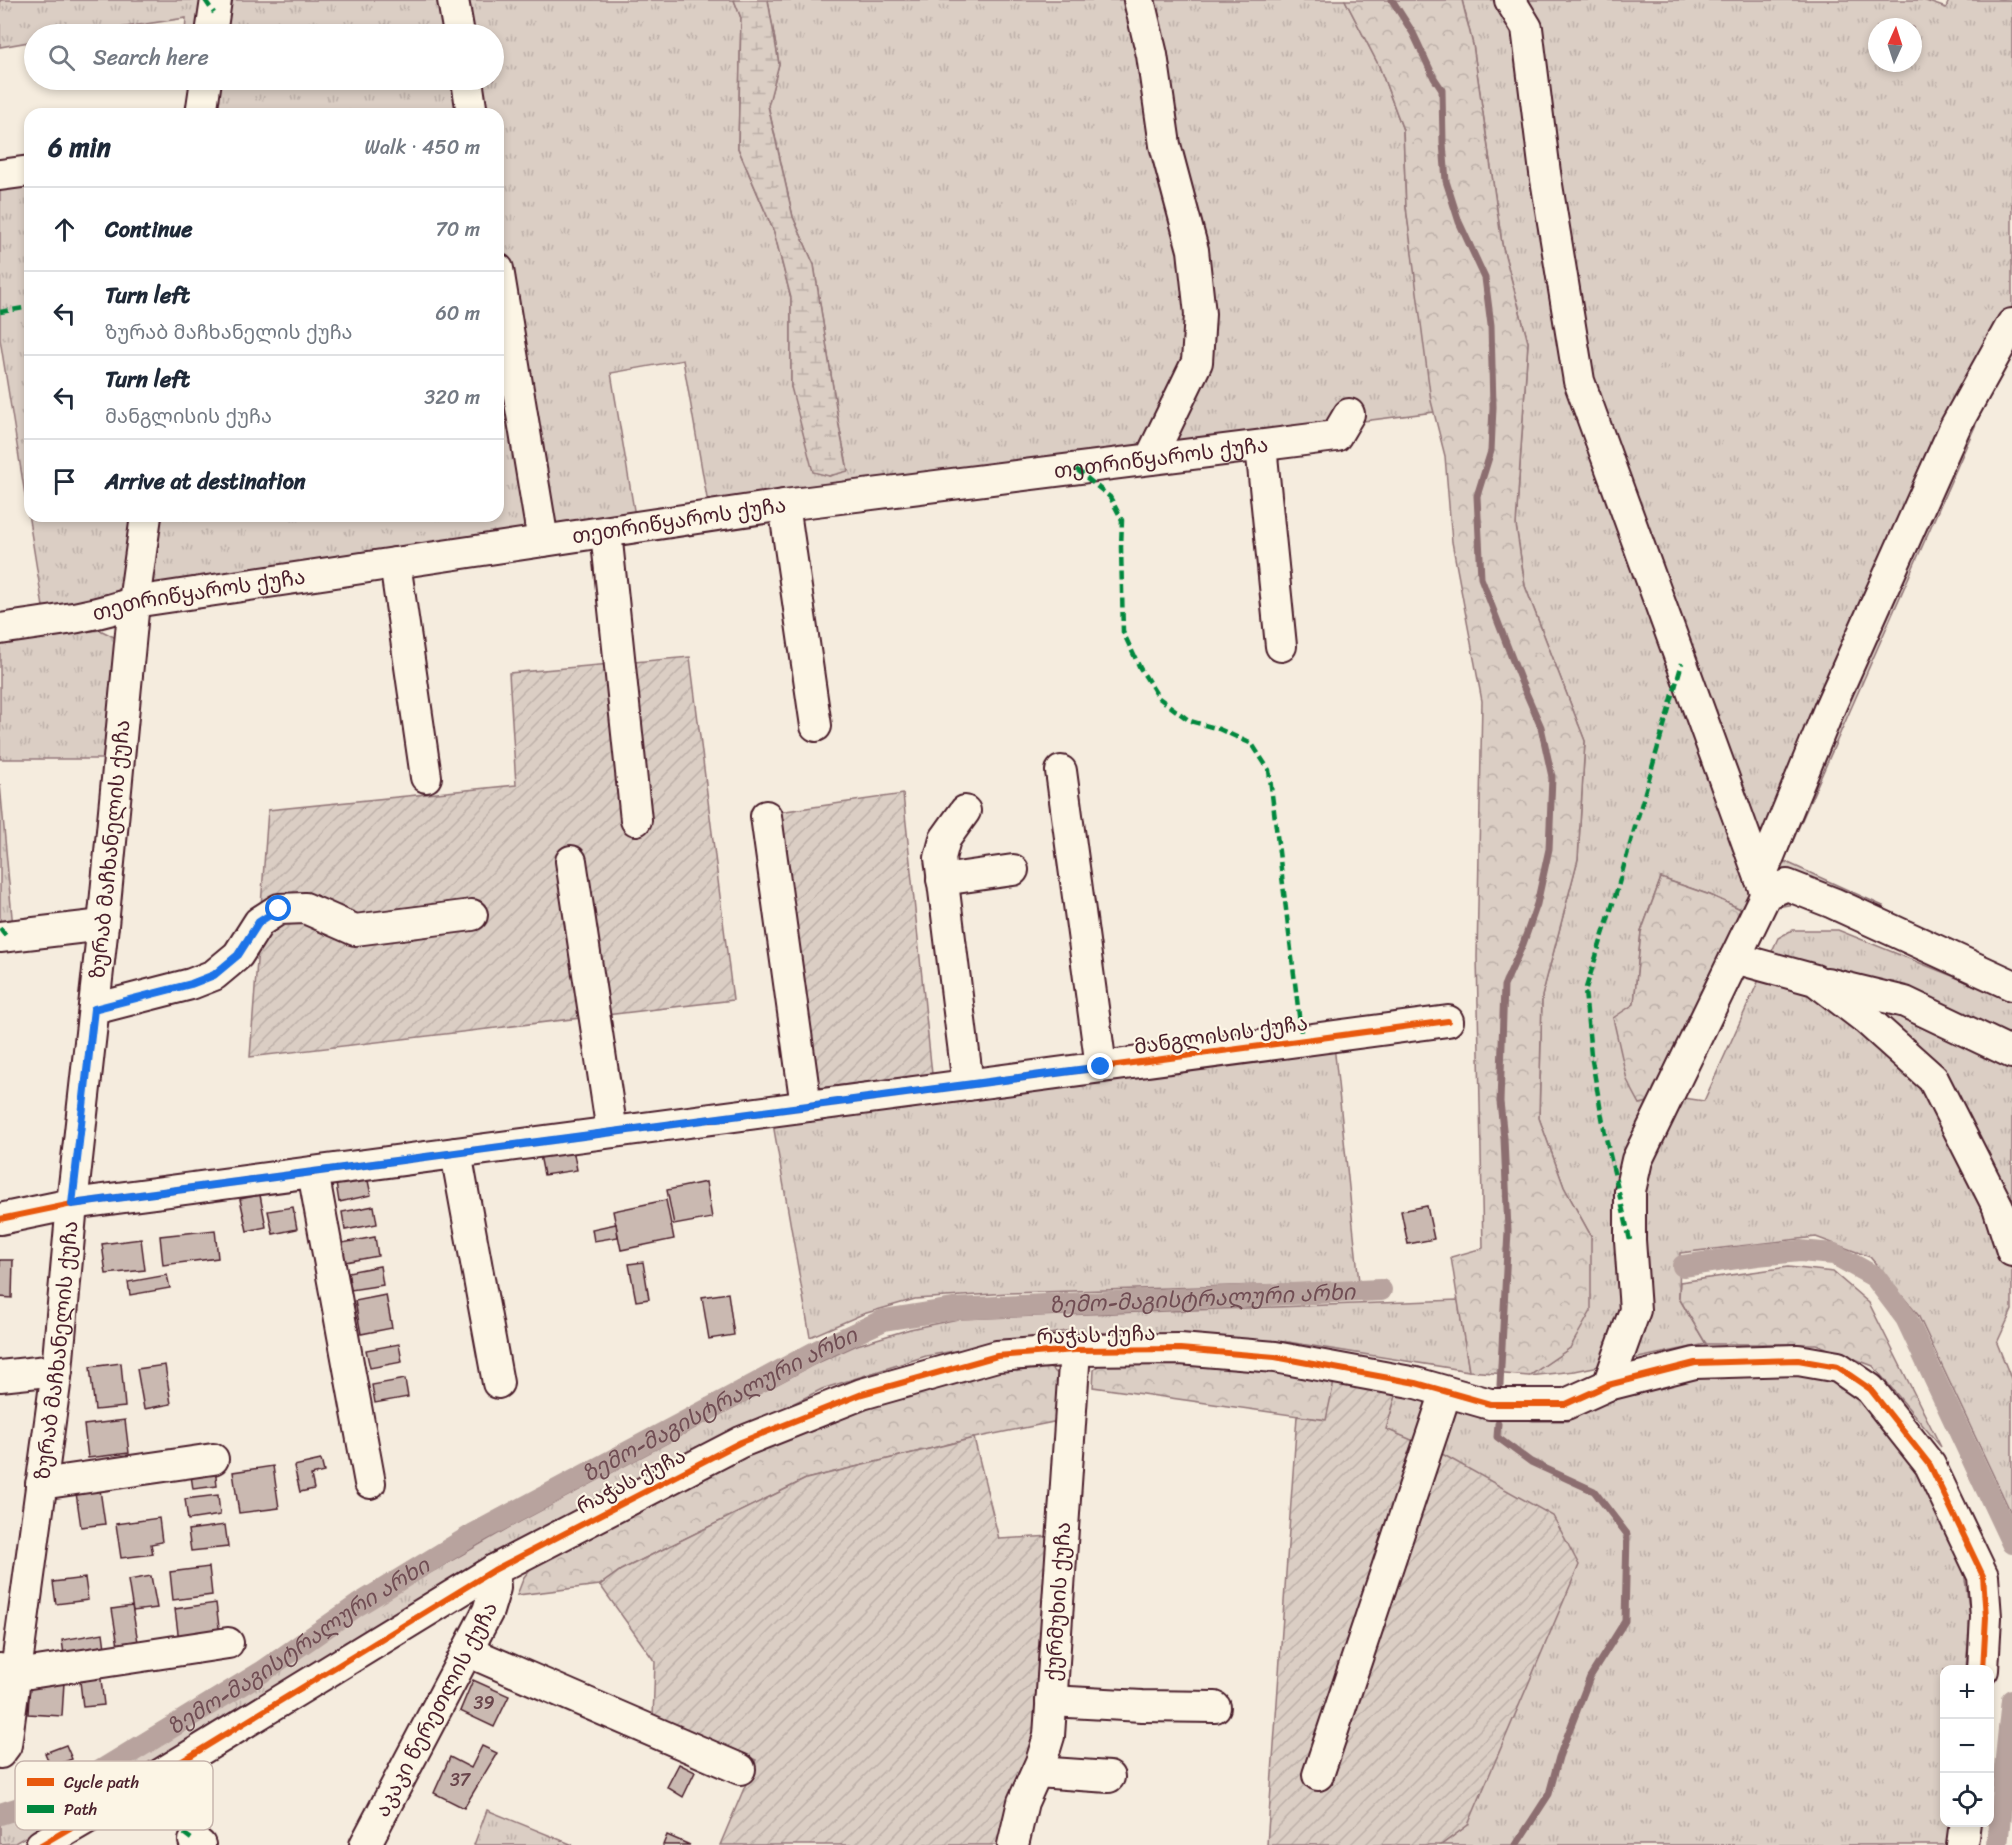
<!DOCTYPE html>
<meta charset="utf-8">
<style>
body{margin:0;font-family:Sriracha,"Noto Sans Georgian",sans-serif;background:#f2f2f3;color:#1f2937}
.controls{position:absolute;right:18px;bottom:18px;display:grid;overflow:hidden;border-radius:12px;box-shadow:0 3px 9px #0003}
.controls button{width:54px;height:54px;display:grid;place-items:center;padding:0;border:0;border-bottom:2px solid #e0e1e3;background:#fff;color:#1f2937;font:30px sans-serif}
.compass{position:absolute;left:1868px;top:18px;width:54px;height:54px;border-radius:50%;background:#fff;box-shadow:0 3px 9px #0003;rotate:3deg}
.stop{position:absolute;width:18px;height:18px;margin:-14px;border:4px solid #1a73e8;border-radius:50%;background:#fff}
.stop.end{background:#1a73e8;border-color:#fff;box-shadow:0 2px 6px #0008}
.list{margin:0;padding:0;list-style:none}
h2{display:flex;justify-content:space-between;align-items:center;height:78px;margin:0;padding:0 24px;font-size:26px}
h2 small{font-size:20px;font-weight:400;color:#747a83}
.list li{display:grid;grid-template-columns:39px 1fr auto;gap:18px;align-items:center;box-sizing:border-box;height:84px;padding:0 24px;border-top:2px solid #e0e1e3}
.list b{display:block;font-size:22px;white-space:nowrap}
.list p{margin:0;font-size:20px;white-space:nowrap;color:#747a83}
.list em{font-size:20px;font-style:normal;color:#747a83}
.icon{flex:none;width:33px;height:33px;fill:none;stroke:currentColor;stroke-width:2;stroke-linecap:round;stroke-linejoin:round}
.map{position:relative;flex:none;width:2012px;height:1845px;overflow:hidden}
.search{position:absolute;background:#fff;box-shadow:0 3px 9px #0003;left:24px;top:24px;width:480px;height:66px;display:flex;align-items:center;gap:15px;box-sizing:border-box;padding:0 21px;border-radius:33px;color:#747a83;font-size:22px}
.panel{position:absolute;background:#fff;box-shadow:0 3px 9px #0003;left:24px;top:108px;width:480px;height:414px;border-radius:18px}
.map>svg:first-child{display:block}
</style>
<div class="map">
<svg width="2012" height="1845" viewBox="0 0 2012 1845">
<defs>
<pattern id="grass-tufts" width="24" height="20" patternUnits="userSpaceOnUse" patternTransform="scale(1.5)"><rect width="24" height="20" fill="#dbcec4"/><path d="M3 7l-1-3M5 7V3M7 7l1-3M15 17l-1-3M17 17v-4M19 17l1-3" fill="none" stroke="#bdb0a9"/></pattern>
<pattern id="forest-crowns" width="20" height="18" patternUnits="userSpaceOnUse" patternTransform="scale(1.5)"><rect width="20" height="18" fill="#dbcec4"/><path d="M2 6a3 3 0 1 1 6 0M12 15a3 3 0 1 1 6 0" fill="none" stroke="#bdb0a9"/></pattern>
<pattern id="wetland-marsh" width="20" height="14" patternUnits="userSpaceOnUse" patternTransform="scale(1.5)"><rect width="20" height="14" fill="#dbcec4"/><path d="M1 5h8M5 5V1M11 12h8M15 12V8" fill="none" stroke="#bdb0a9"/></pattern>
<pattern id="garden-furrows" width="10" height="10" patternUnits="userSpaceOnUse" patternTransform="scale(1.5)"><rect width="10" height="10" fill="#dbcec4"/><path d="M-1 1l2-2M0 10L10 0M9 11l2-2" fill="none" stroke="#bdb0a9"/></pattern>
</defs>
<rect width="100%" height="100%" fill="#f5ecde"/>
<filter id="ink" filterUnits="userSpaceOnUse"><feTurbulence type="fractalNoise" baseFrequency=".0167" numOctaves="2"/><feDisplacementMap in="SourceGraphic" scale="12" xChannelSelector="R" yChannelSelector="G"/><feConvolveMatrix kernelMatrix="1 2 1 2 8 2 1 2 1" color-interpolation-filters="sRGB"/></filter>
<g filter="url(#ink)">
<g fill="url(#grass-tufts)" stroke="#927678" stroke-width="1.5" fill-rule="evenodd">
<path d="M0 0H204L200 34H185L186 18 79 34H34V41L0 47Z"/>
<path d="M227 0H734L741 18 738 148 774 232 791 298V387L829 476 848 470 839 426 814 265 793 217 768 105 779 64 768 0H1345L1379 66 1403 130 1406 207 1434 412 708 504 683 360 611 373 635 516 150 586 157 516H498V114H214L218 80H494V34H223Z"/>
<path d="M1462 0H1923L1946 8 1949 0H2012V342L1784 861 1883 906 1872 916 1812 901 1747 912 1710 895 1661 878 1641 932 1634 1004 1670 1096 1704 1101 1778 938 1792 930H1838L2012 1000V1310L1997 1343 2012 1381V1515L1918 1315 1870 1257 1816 1237 1680 1253 1679 1298 1706 1344 1575 1371 1529 1376 1570 1348 1591 1236 1564 1187 1539 1118 1542 996 1578 859 1585 741 1525 586 1516 525 1528 342 1502 244 1473 45ZM1877 27H1913V63H1877Z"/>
<path d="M30 164V516H140L129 594 43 607 0 339V169Z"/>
<path d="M100 630 118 639 110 759H0V643Z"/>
<path d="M0 784 14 939 0 942Z"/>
<path d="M1334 1045 1359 1282 1009 1293 915 1299 863 1314 810 1337 772 1118Z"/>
<path d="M1458 1300 1469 1371 1288 1342 1066 1331 926 1356 822 1389 634 1484 15 1843 0 1844V1822L17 1820 96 1782 369 1608 508 1528 813 1365 857 1345 910 1329 958 1319Z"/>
<path d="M1802 1374 1840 1380 1897 1436 1963 1564 1970 1616 1966 1669 1944 1670V1822L1954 1823 1952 1845H1441L1468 1825 1386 1429 1397 1392 1533 1421H1567L1612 1394 1693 1377Z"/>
<path d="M487 1810 573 1845H474Z"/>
</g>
<g fill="url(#forest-crowns)" stroke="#927678" stroke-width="1.5">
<path d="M1345 0H1462L1473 45 1502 244 1528 342 1516 525 1525 586 1585 741 1578 859 1542 996 1539 1118 1564 1187 1591 1236V1311L1570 1348 1529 1376 1469 1371 1451 1257 1483 1248 1477 957 1482 701 1452 542 1445 456 1431 401 1406 207 1403 130 1379 66Z"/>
<path d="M1661 878 1710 895 1747 912 1670 1096 1640 1104 1627 1080 1613 1018 1634 1004 1641 932Z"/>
<path d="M1788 1267 1833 1272 1869 1303 1941 1447 1873 1366 1816 1344H1706L1679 1298 1680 1282Z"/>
<path d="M1102 1361 1227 1363 1334 1382 1327 1420 1093 1387 1094 1370Z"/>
<path d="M1045 1365 1058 1374 1061 1394 1058 1421 974 1438 806 1479 621 1570 600 1585 517 1595 524 1577 535 1563 736 1454 876 1399 1007 1367Z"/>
</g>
<path fill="url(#wetland-marsh)" stroke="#927678" stroke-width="1.5" d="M734 0H768L779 64 768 106 793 217 814 265 839 426 848 471 829 476 813 472 791 387V298L774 232 738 148 741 18Z"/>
<g fill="url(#garden-furrows)" stroke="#927678" stroke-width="1.5">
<path d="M690 657 733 1000 250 1057 268 810 516 785 509 673Z"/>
<path d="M903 794 932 1074 802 1090 772 813Z"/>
<path d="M1334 1382 1397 1392 1386 1429 1435 1450 1553 1516 1579 1565 1468 1825 1441 1845H1267L1297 1416 1326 1420Z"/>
<path d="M974 1438 999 1539 1052 1536 1040 1718 1004 1845H720L756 1760 653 1719 655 1662 600 1585 621 1570 806 1479Z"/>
</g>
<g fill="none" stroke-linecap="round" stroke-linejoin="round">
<g stroke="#8c6e70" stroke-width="7">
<path d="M1392 0 1413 33 1434 78 1442 90 1443 143 1446 181 1459 222 1485 278 1491 325 1493 407 1491 451 1477 496 1481 578 1520 679 1541 727 1552 777 1549 849 1537 904 1523 944 1504 986 1500 1102 1504 1138 1508 1231 1500 1385"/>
<path d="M1498 1424 1497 1437 1531 1462 1594 1491 1627 1534 1625 1621 1590 1677 1559 1757 1549 1794 1516 1845"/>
</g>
<g stroke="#b8a39e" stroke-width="22">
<path d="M1683 1266 1757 1255 1800 1251 1834 1254 1875 1277 1906 1318 2012 1543"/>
<path id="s1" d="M0 1814 45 1800 79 1784 262 1672 358 1605 474 1534 819 1350 884 1320 953 1309 1381 1290"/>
<path d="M1997 1845 2012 1700"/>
</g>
</g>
<g fill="#cab9b1" stroke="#4a1f2b" stroke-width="1.5">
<path d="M573 1149 577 1170 544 1175 540 1155Z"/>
<path d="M367 1176 371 1195 339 1202 336 1183Z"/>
<path d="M706 1182 712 1218 674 1225 667 1190Z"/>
<path d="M260 1195 266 1227 247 1231 240 1199Z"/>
<path d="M666 1200 674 1239 621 1250 613 1211Z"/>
<path d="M374 1206 377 1224 345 1230 342 1212Z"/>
<path d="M1427 1206 1434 1239 1408 1244 1401 1211Z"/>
<path d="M293 1207 297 1229 273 1234 268 1211Z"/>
<path d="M616 1224 618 1237 594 1241 592 1229Z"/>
<path d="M215 1230 218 1258 163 1265 160 1236Z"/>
<path d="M375 1237 378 1256 345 1262 342 1243Z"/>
<path d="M141 1239 145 1270 106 1274 102 1244Z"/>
<path d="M0 1260H13L12 1298 0 1297Z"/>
<path d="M643 1262 649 1299 636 1301 629 1264Z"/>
<path d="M380 1266 383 1285 351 1290 348 1272Z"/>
<path d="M167 1275 170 1288 130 1295 128 1282Z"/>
<path d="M728 1293 734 1335 709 1339 702 1297Z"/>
<path d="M386 1295 392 1328 361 1334 355 1301Z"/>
<path d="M399 1344 402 1362 370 1368 366 1350Z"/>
<path d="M121 1363 125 1407 95 1410 90 1367Z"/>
<path d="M165 1365 171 1404 144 1409 137 1369Z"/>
<path d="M405 1379 408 1397 375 1403 372 1385Z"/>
<path d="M125 1420 129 1453 88 1458 84 1425Z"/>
<path d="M321 1460 324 1472 311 1475 314 1489 300 1492 294 1466Z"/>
<path d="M215 1465 217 1486 193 1489 190 1468Z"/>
<path d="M273 1466 279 1508 239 1513 233 1472Z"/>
<path d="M99 1483 105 1524 81 1527 75 1486Z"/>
<path d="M218 1495 220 1515 188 1520 185 1499Z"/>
<path d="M159 1518 162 1542 151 1544 153 1554 121 1558 116 1524Z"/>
<path d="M225 1525 228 1547 191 1551 188 1530Z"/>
<path d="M209 1567 212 1595 173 1600 170 1572Z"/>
<path d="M151 1576 157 1608 133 1611 128 1580Z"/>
<path d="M85 1578 88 1600 56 1604 53 1582Z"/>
<path d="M216 1603 220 1635 179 1641 175 1609Z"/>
<path d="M132 1606 139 1648 119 1652 112 1609Z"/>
<path d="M103 1633 106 1656 65 1662 62 1640Z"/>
<path d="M100 1671 104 1705 83 1707 79 1673Z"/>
<path d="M30 1680 64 1682 62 1716 28 1714Z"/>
<path d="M473 1680 509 1696 494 1727 460 1711Z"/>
<path d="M66 1745 72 1759 51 1767 45 1753Z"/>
<path d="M482 1746 497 1753 464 1808 434 1793 450 1757 471 1768Z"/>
<path d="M679 1764 695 1772 683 1797 667 1787Z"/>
<path d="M667 1835 690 1845H663Z"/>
</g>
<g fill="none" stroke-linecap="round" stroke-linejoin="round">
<defs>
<g id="minor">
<path d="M453 0 459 34"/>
<path d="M1139 0 1152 55 1165 145 1193 250 1200 314 1197 362 1150 459"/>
<path d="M1510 0 1527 28 1545 173 1579 381 1766 894"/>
<path d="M211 34 216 0"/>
<path d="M467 80 472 114"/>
<path d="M201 114 206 80"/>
<path d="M0 175 30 171"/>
<path d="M498 269 543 541"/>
<path d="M1261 446 1281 646"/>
<path d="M784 505 816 726"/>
<path d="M606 532 636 820"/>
<path d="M395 563 426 777"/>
<path id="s2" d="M0 629C45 622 91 618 134 602L784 505 1336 436 1349 414"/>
<path d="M1061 771 1101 1067"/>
<path d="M965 811 945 839 940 858 968 1085"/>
<path d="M766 816 806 1106"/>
<path d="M571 861 612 1132"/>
<path d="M1760 878 1830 707 1955 427 2012 324"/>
<path d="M942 880 1013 870"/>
<path d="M0 937 103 925"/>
<path d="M1735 958 1815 980 1866 1019 1933 1079 1998 1207 2012 1251"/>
<path d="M1827 983 1905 1002 2012 1053"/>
<path d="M94 1009 191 984 214 975 238 955 259 922 279 909 305 908 355 930 472 915"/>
<path d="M456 1153 498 1383"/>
<path d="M313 1172 370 1483"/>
<path d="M0 1219 72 1204 1448 1021"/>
<path d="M0 1376 57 1370"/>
<path d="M1608 1385 1635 1310 1630 1240V1191L1637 1160 1766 894 1787 885 1833 903 2012 985"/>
<path d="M41 1484 213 1459"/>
<path d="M467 1651 740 1769"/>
<path d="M0 1669 30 1673 228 1643"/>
<path d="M1051 1701 1142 1706 1215 1707"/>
<path id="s3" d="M0 1753 6 1745 57 1370 72 1204 103 925 134 602 146 516"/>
<path d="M1037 1772 1109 1777"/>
<path d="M1318 1775 1446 1392"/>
<path d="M194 1841 200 1845"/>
<path d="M41 1845 130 1793 494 1570 741 1442 862 1394 997 1356 1075 1350 1180 1349 1275 1357 1416 1383 1490 1404H1566L1608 1385 1695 1363 1798 1360 1838 1367 1870 1389 1930 1465 1983 1576 1986 1617 1983 1670"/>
<path id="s4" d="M365 1845 488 1611 495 1588 494 1570"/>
<path id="s5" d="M1013 1845 1023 1802 1041 1762 1049 1736 1075 1350"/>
<path d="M1962 1845 1965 1822"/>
</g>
</defs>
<use href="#minor" stroke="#4a1f2b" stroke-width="34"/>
<use href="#minor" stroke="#fcf5e5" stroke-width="30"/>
<g stroke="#00873e" stroke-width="4.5" stroke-dasharray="9 4.5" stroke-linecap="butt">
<path d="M205 0 214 13"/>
<path d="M0 312 30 307"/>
<path d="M1076 469 1110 497 1122 520 1121 547 1123 632 1140 668 1159 698 1190 721 1219 729 1252 744 1269 770 1302 1040"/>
<path d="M0 928 6 936"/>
<path d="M1630 1240 1605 1134 1591 1055 1585 991 1615 897 1682 663"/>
<path d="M130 1793 194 1841"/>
</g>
<defs>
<g id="cycleway">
<path d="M0 1219 72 1204 1448 1021"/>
<path d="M41 1845 130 1793 494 1570 741 1442 862 1394 997 1356 1075 1350 1180 1349 1275 1357 1416 1383 1490 1404H1566L1608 1385 1695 1363 1798 1360 1838 1367 1870 1389 1930 1465 1983 1576 1986 1617 1983 1670"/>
</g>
</defs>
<use href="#cycleway" stroke="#fcf5e5" stroke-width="10"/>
<use href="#cycleway" stroke="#e8590c" stroke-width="6"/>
</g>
</g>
<g fill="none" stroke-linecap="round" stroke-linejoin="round" filter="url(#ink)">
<path stroke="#1a73e8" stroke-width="8" d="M279 909 259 922 238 955 214 975 191 984 94 1009 72 1204 1101 1067"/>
</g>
<g text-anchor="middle" stroke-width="4.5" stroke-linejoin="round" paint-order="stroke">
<g font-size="18" fill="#6a464c">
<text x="484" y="1709">39</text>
<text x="460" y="1786">37</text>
</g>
<g font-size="21" fill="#4a1f2b" stroke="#fcf5e5">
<text dy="7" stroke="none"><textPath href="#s2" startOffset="1174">თეთრიწყაროს ქუჩა</textPath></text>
<text dy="7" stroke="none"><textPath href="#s2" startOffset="688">თეთრიწყაროს ქუჩა</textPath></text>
<text dy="7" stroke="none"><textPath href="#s2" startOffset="202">თეთრიწყაროს ქუჩა</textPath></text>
<text dy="7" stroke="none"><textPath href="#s3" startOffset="912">ზურაბ მაჩხანელის ქუჩა</textPath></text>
<text transform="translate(1221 1035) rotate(-8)" y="7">მანგლისის ქუჩა</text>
<text transform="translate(1096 1335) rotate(-2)" y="7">რაჭას ქუჩა</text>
<text dy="7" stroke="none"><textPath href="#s3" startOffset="408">ზურაბ მაჩხანელის ქუჩა</textPath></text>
<text transform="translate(631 1481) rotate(-27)" y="7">რაჭას ქუჩა</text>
<text dy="7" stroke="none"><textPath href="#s5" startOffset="250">ქურმუხის ქუჩა</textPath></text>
<text dy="7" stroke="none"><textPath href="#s4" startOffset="153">აკაკი წერეთლის ქუჩა</textPath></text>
</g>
<g font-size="22" font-style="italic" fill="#704d53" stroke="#fcf5e5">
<text dy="8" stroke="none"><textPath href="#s1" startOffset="1334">ზემო-მაგისტრალური არხი</textPath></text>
<text dy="8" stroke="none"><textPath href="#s1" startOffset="830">ზემო-მაგისტრალური არხი</textPath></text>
<text dy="8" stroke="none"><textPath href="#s1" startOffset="344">ზემო-მაგისტრალური არხი</textPath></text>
</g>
</g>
<rect x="15" y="1761" width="198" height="69" rx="9" fill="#fcf5e5" stroke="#c7b5ad" stroke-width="1.5"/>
<rect x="27" y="1778" width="27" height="8" fill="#e8590c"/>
<rect x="27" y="1805" width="27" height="8" fill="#00873e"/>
<g font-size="16" fill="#4a1f2b">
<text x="64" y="1788">Cycle path</text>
<text x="64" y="1815">Path</text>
</g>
</svg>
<div class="controls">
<button>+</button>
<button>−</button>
<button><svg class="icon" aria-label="locate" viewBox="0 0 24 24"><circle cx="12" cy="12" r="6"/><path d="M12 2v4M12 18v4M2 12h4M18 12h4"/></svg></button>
</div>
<svg class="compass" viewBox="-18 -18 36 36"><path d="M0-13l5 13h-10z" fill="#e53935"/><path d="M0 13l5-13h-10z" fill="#747a83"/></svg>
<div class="stop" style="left:279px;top:909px"></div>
<div class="stop end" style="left:1101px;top:1067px"></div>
<div class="search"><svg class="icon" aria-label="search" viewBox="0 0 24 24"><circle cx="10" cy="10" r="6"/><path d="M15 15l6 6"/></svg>Search here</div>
<section class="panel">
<h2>6 min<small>Walk · 450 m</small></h2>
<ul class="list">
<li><svg class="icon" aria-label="ahead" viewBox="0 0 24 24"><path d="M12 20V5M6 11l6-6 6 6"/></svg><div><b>Continue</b></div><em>70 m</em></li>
<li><svg class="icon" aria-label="left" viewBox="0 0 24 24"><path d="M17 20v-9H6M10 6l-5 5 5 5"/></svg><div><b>Turn left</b><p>ზურაბ მაჩხანელის ქუჩა</p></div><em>60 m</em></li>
<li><svg class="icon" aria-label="left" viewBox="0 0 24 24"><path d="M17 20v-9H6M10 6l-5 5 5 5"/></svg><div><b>Turn left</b><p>მანგლისის ქუჩა</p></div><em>320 m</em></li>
<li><svg class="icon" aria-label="arrive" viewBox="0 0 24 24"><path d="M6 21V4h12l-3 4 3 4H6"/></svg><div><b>Arrive at destination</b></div></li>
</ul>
</section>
</div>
